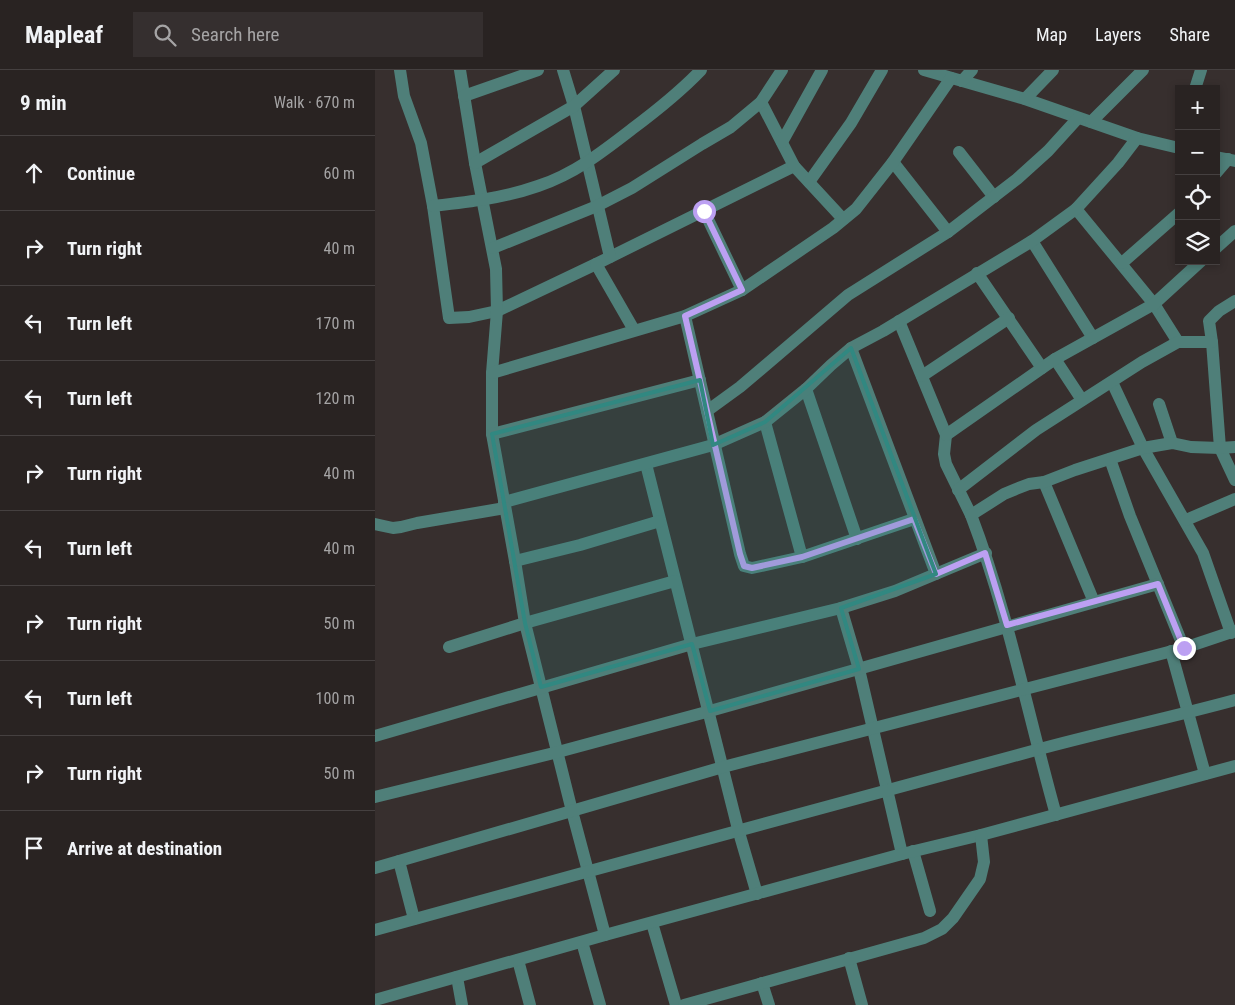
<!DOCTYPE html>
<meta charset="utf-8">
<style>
body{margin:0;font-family:"Roboto Condensed",sans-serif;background:#352f2f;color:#f1f3f6}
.controls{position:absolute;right:15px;top:15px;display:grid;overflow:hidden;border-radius:0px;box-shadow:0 2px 8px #0003}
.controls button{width:45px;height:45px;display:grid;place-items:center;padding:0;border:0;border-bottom:1px solid #454040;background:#292322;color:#f1f3f6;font:25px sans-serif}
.stop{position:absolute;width:15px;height:15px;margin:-11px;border:4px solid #bca0f2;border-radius:50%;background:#fff}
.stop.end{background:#bca0f2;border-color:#fff;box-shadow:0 1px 5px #0008}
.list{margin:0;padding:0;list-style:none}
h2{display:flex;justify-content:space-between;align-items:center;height:65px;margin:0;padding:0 20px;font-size:21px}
h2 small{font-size:16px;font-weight:400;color:#a5a4a5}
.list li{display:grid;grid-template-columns:32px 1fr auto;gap:15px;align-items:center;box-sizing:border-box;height:75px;padding:0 20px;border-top:1px solid #454040}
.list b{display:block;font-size:19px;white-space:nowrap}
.list em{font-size:16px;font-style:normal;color:#a5a4a5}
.icon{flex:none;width:28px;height:28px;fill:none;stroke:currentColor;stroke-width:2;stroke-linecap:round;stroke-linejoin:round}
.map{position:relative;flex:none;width:860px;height:935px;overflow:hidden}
header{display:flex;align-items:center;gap:30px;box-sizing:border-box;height:70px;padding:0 25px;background:#292322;border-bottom:1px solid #454040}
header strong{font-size:24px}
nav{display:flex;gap:28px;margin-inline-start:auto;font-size:18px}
.search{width:350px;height:45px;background:#352f2f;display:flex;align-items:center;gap:12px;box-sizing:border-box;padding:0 18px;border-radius:0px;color:#a5a4a5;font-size:19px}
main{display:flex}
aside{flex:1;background:#292322}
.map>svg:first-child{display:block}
</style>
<header>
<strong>Mapleaf</strong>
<div class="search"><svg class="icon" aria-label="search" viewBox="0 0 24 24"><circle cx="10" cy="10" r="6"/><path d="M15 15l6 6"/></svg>Search here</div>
<nav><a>Map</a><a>Layers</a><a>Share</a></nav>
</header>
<main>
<aside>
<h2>9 min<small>Walk · 670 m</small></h2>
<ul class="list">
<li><svg class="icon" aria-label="ahead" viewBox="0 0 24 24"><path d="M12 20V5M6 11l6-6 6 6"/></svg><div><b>Continue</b></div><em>60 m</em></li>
<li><svg class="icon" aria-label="right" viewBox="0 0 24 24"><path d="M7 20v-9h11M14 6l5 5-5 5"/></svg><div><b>Turn right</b></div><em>40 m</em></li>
<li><svg class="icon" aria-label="left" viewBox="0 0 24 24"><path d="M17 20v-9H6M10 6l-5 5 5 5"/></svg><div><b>Turn left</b></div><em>170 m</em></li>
<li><svg class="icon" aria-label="left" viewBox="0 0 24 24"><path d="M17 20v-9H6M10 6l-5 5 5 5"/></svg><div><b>Turn left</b></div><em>120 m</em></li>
<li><svg class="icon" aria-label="right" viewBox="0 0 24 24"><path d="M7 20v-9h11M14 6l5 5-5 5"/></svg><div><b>Turn right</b></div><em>40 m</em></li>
<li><svg class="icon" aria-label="left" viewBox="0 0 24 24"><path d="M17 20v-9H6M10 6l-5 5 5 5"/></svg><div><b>Turn left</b></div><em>40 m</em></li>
<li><svg class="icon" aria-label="right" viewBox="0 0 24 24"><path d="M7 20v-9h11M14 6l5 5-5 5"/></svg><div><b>Turn right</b></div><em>50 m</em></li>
<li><svg class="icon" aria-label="left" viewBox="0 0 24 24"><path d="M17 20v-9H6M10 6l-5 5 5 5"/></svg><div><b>Turn left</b></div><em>100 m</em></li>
<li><svg class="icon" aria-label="right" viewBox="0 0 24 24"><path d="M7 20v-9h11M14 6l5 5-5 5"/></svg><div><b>Turn right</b></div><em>50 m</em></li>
<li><svg class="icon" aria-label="arrive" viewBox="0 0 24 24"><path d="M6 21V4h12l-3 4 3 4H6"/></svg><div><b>Arrive at destination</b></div></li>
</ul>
</aside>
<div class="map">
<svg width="860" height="935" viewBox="0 0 860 935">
<rect width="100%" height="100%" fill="#372f2e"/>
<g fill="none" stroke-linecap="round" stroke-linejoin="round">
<g stroke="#4f7f79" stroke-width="12">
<path d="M25 0 29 26 46 73 58 136 74 248 94 247 122 241 221 194 419 96"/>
<path d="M85 0 100 93 121 199 122 241 117 303V364L140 491 150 553 197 741 230 865"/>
<path d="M188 0 199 36 235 187"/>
<path d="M549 0 650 29 762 68 804 78"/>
<path d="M587 11 597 0"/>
<path d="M820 19 826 0"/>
<path d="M89 26 163 0"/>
<path d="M650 29 678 0"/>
<path d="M386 32 419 96 468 149"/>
<path d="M716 52 768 0"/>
<path d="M407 72 447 0"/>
<path d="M584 82 619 127"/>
<path d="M841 87 860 91"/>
<path d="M518 92 573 162"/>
<path d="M100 93 199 36 239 0"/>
<path d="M841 103 853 89"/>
<path d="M434 112 476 53 507 0"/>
<path d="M58 136C93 132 129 128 163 116 199 104 226 83 257 59 281 41 305 22 326 0"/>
<path d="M701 139 779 234 803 272"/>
<path d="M329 141 367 220"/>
<path d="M657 171 718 268"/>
<path d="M118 178 222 136 257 118 327 74 356 57 386 32 407 0"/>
<path d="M841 178 860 161"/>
<path d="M747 193 804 143"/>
<path d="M221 194 259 260"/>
<path d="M602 203 667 298"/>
<path d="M860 231 844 241 834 251 837 272 845 378 860 410"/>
<path d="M310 246 365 484 369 496 377 498 427 487 539 449"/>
<path d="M524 251 571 365 569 384 571 394 596 445"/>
<path d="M476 278 561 504"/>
<path d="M680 289 707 330"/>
<path d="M117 303 310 246 367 220 458 158 481 139 518 92 576 8"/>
<path d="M547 306 634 248"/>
<path d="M737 312 768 378 828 483 856 563"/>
<path d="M431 319 482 469"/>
<path d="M784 334 797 373"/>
<path d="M332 341 365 317 473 225 573 162 642 109 673 81 703 48"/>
<path d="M390 352 427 487"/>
<path d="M117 364 325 310"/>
<path d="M571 365 680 289 779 234 826 191"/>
<path d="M735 389 755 446 809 578"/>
<path d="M271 394 363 759 382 824"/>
<path d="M669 412 719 532"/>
<path d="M583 420 661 360 767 292 803 272H837"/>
<path d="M129 432 338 375 390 352 431 319 456 295 476 278 508 261 657 171 701 139 743 93 762 68"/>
<path d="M811 450 860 429"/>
<path d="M0 454 18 458 26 457 42 453 130 438"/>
<path d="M140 491 205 475 285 451"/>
<path d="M466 538 484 599 527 784"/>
<path d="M74 577 150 553 300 511"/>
<path d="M796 581 830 704"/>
<path d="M0 666 317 574 466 538 520 521 611 483"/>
<path d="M0 727 183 682 335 641 783 514"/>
<path d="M681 745C653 645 633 542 596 445L629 424 641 419 654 414 669 412 700 400 768 378 797 373 816 377 845 378 860 377"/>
<path d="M538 781 555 841"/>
<path d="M24 791 39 849"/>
<path d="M0 798 348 697 809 578 860 561"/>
<path d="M277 853 301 935"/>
<path d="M0 860C220 799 440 740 661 680 727 662 794 648 860 630"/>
<path d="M207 872 225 935"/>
<path d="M474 888 487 935"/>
<path d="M143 890 155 935"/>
<path d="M82 907 87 935"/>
<path d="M387 913 394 935"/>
<path d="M0 930 230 865 527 784 606 765 860 696"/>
<path d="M309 935 549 868 567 859 578 848 605 809 609 792 606 765"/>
</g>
</g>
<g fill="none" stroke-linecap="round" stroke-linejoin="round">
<path stroke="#bca0f2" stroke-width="6" d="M329 141 367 220 310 246 365 484 369 496 377 498 427 487 539 449 561 504 610 483 632 555 783 514 809 578"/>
</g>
<path fill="#318881" fill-opacity="0.2" stroke="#318881" stroke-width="4" stroke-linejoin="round" d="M476 278 561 504 466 538 484 599 335 641 317 574 166 617 150 553 117 364 325 310 338 375 390 352Z"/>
</svg>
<div class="controls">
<button>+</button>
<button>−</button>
<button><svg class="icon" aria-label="locate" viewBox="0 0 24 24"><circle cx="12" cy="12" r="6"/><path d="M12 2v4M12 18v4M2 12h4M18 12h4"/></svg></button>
<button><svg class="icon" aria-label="layers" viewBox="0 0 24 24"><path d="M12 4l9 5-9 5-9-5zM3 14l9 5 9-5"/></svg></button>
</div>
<div class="stop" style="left:329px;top:141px"></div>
<div class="stop end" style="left:809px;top:578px"></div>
</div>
</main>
